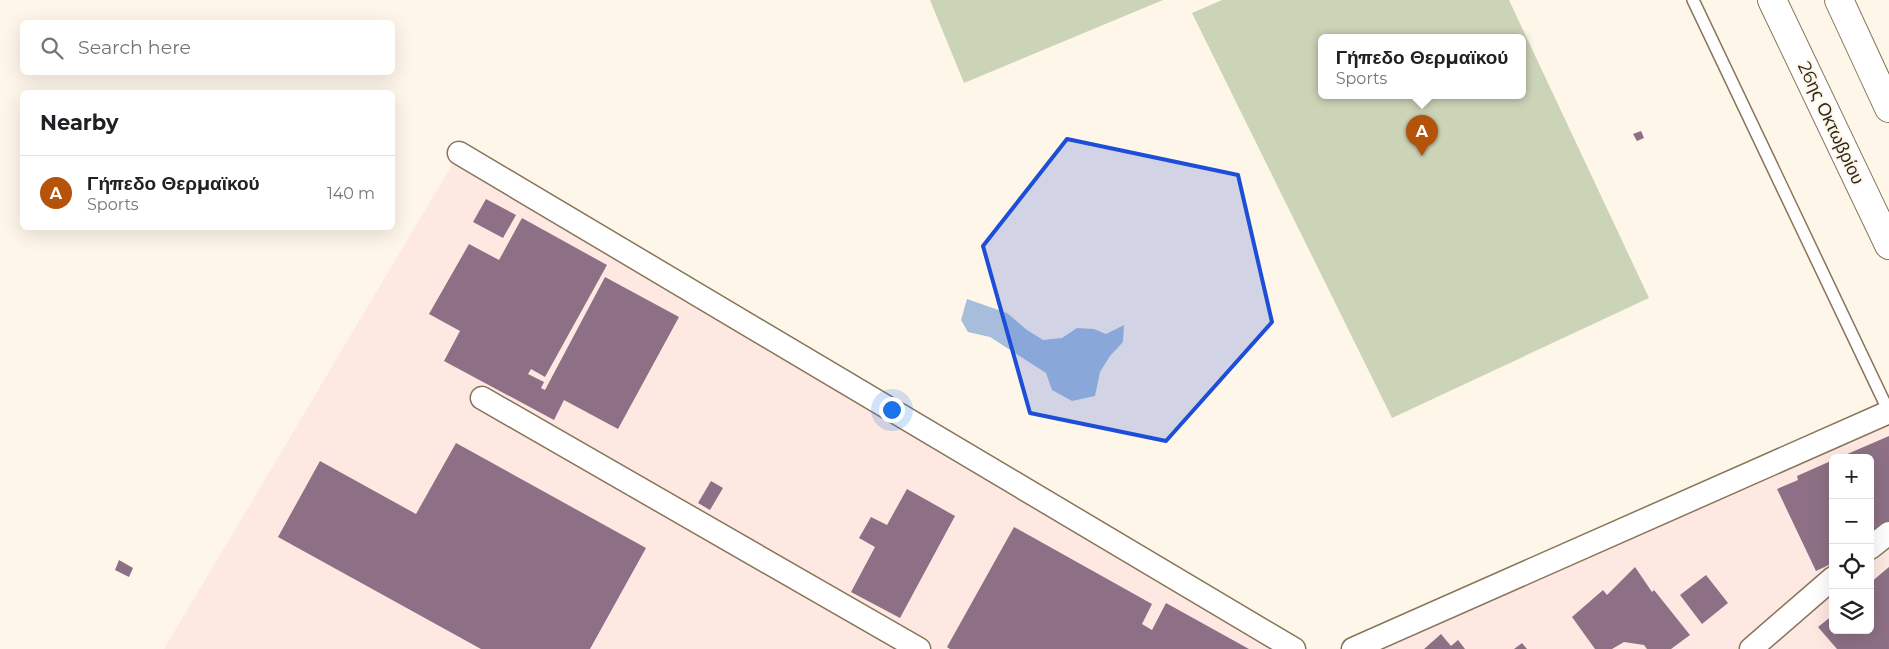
<!DOCTYPE html>
<meta charset="utf-8">
<style>
body{margin:0;font-family:Montserrat,sans-serif;background:#f6f6f6;color:#202124}
.controls{position:absolute;right:15px;bottom:15px;display:grid;overflow:hidden;border-radius:8px;box-shadow:0 5px 20px #0002}
.controls button{width:45px;height:45px;display:grid;place-items:center;padding:0;border:0;border-bottom:1px solid #e0e0e0;background:#fff;color:#202124;font:25px sans-serif}
.you{position:absolute;left:891px;top:409px;width:18px;height:18px;margin:-12px;border:4px solid #fff;border-radius:50%;background:#1a73e8;box-shadow:0 0 0 8px #1a73e833}
.badge{display:grid;place-items:center;width:32px;height:32px;border-radius:50%;background:#b45309;color:#fff;font-size:16px;font-weight:700}
.pin{position:absolute;translate:-50% -41px;filter:drop-shadow(0 1px 2px #0008)}
.pin::after{content:'';position:absolute;top:26px;width:18px;height:15px;background:inherit;clip-path:polygon(0 0,100% 0,50% 100%)}
.popup{position:absolute;left:1318px;top:34px;width:208px;height:65px;box-sizing:border-box;display:grid;place-content:center;border-radius:8px;background:#fff;filter:drop-shadow(0 1px 4px #0005);font-size:16px;white-space:nowrap;color:#757577}
.popup b{font-size:19px;color:#202124}
.popup::after{content:'';position:absolute;left:50%;top:100%;margin-left:-10px;border:10px solid transparent;border-top-color:#fff}
.list{margin:0;padding:0;list-style:none}
h2{display:flex;justify-content:space-between;align-items:center;height:65px;margin:0;padding:0 20px;font-size:21px}
h2 small{font-size:16px;font-weight:400;color:#757577}
.list li{display:grid;grid-template-columns:32px 1fr auto;gap:15px;align-items:center;box-sizing:border-box;height:75px;padding:0 20px;border-top:1px solid #e0e0e0}
.list b{display:block;font-size:19px;white-space:nowrap}
.list p{margin:0;font-size:16px;white-space:nowrap;color:#757577}
.list em{font-size:16px;font-style:normal;color:#757577}
.icon{flex:none;width:28px;height:28px;fill:none;stroke:currentColor;stroke-width:2;stroke-linecap:round;stroke-linejoin:round}
.map{position:relative;flex:none;width:1889px;height:649px;overflow:hidden}
.search{position:absolute;background:#fff;box-shadow:0 5px 20px #0002;left:20px;top:20px;width:375px;height:55px;display:flex;align-items:center;gap:12px;box-sizing:border-box;padding:0 18px;border-radius:8px;color:#757577;font-size:19px}
.panel{position:absolute;background:#fff;box-shadow:0 5px 20px #0002;left:20px;top:90px;width:375px;height:140px;border-radius:8px}
.map>svg:first-child{display:block}
</style>
<div class="map">
<svg width="1889" height="649" viewBox="0 0 1889 649">
<rect width="100%" height="100%" fill="#fff6ea"/>
<g fill="#fde9e2" fill-rule="evenodd">
<path d="M459 153 1294 649H164Z"/>
<path d="M1889 424V649H1354ZM1833 458H1870V630H1833Z"/>
</g>
<g fill="#ccd4b7" fill-rule="evenodd">
<path d="M930 0H1163L964 83Z"/>
<path d="M1222 0H1509L1649 298 1392 418 1192 13ZM1322 37H1522V95H1322Z"/>
</g>
<path fill="#a6bddb" d="M967 299 1007 313 1027 330 1043 340 1062 338 1077 328 1094 329 1106 334 1124 325 1123 342 1110 356 1100 372 1095 396 1072 401 1052 390 1046 373 990 337 968 332 961 320Z"/>
<g fill="#8d7085">
<path d="M1641 131 1644 138 1637 141 1633 134Z"/>
<path d="M486 199 516 215 503 238 473 222Z"/>
<path d="M522 218 607 265 545 377 531 369 528 374 544 382 541 388 545 390 605 277 679 317 618 429 564 400 554 420 444 361 460 331 429 314 469 244 499 260Z"/>
<path d="M1889 436V525L1870 540V458H1838Z"/>
<path d="M456 443 646 548 590 649H481L278 537 320 461 416 514Z"/>
<path d="M1833 460V563L1816 571 1777 489 1798 480 1797 476Z"/>
<path d="M711 481 723 488 710 510 698 503Z"/>
<path d="M907 489 955 516 900 618 851 592 875 547 859 538 871 517 887 525Z"/>
<path d="M1014 527 1152 604 1142 624 1152 630 1166 603 1249 649H950L947 647Z"/>
<path d="M119 560 133 568 129 577 115 570Z"/>
<path d="M1635 567 1652 592 1654 590 1690 635 1671 649H1647L1644 645 1624 642 1612 649H1595L1572 617 1603 590 1607 595Z"/>
<path d="M1889 567V649H1837L1818 627 1833 615V630H1870V583Z"/>
<path d="M1706 575 1728 603 1702 624 1680 595Z"/>
<path d="M1441 634 1451 646 1458 640 1465 649H1424Z"/>
<path d="M1522 643 1527 649H1514Z"/>
</g>
<g fill="none" stroke-linecap="round" stroke-linejoin="round">
<defs>
<path id="lane" d="M1693 0 1889 412"/>
<g id="street">
<path d="M459 153 1294 649"/>
<path d="M482 398 919 649"/>
<path d="M1870 548 1889 533"/>
<path d="M1353 649 1889 412"/>
<path d="M1751 649 1833 578"/>
</g>
<g id="secondary">
<path d="M1772 0 1889 245"/>
<path d="M1839 0 1889 108"/>
</g>
</defs>
<use href="#lane" stroke="#887559" stroke-width="14"/>
<use href="#street" stroke="#887559" stroke-width="25"/>
<use href="#secondary" stroke="#887559" stroke-width="30"/>
<use href="#lane" stroke="#fff" stroke-width="11"/>
<use href="#street" stroke="#fff" stroke-width="22"/>
<use href="#secondary" stroke="#fff" stroke-width="28"/>
</g>
<path fill="#1d4ed8" fill-opacity="0.2" stroke="#1d4ed8" stroke-width="4" stroke-linejoin="round" d="M1067 139 1238 175 1272 322 1166 441 1030 413 983 246Z"/>
<g text-anchor="middle" stroke-width="4" stroke-linejoin="round" paint-order="stroke">
<g font-size="18" fill="#2f271c" stroke="#fff6ea">
<text transform="translate(1831 123) rotate(65)" y="6">26ης Οκτωβρίου</text>
</g>
</g>
</svg>
<div class="controls">
<button>+</button>
<button>−</button>
<button><svg class="icon" aria-label="locate" viewBox="0 0 24 24"><circle cx="12" cy="12" r="6"/><path d="M12 2v4M12 18v4M2 12h4M18 12h4"/></svg></button>
<button><svg class="icon" aria-label="layers" viewBox="0 0 24 24"><path d="M12 4l9 5-9 5-9-5zM3 14l9 5 9-5"/></svg></button>
</div>
<div class="you"></div>
<div class="pin badge" style="left:1422px;top:156px">A</div>
<div class="popup"><b>Γήπεδο Θερμαϊκού</b>Sports</div>
<div class="search"><svg class="icon" aria-label="search" viewBox="0 0 24 24"><circle cx="10" cy="10" r="6"/><path d="M15 15l6 6"/></svg>Search here</div>
<section class="panel">
<h2>Nearby<small></small></h2>
<ul class="list">
<li><span class="badge">A</span><div><b>Γήπεδο Θερμαϊκού</b><p>Sports</p></div><em>140 m</em></li>
</ul>
</section>
</div>
